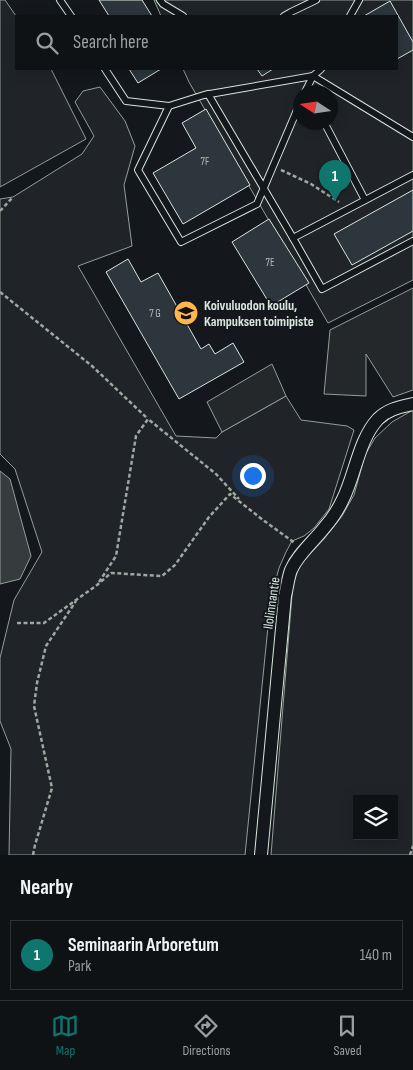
<!DOCTYPE html>
<style>
body{margin:0;font-family:"Sofia Sans Condensed",sans-serif;background:#1d2022;color:#f1f3f6}
.controls{position:absolute;right:15px;bottom:15px;display:grid;overflow:hidden;border-radius:0px;box-shadow:0 2px 12px #0003}
.controls button{width:45px;height:45px;display:grid;place-items:center;padding:0;border:0;border-bottom:1px solid #2f3234;background:#0f1215;color:#f1f3f6;font:25px sans-serif}
.compass{position:absolute;left:293px;top:85px;width:45px;height:45px;border-radius:50%;background:#0f1215;box-shadow:0 2px 12px #0003;rotate:282deg}
.you{position:absolute;left:252px;top:475px;width:18px;height:18px;margin:-12px;border:4px solid #fff;border-radius:50%;background:#1a73e8;box-shadow:0 0 0 8px #1a73e833}
.badge{display:grid;place-items:center;width:32px;height:32px;border-radius:50%;background:#0f766e;color:#fff;font-size:16px;font-weight:700}
.pin{position:absolute;translate:-50% -41px;filter:drop-shadow(0 1px 2px #0008)}
.pin::after{content:'';position:absolute;top:26px;width:18px;height:15px;background:inherit;clip-path:polygon(0 0,100% 0,50% 100%)}
.list{margin:0;padding:0;list-style:none}
h2{display:flex;justify-content:space-between;align-items:center;height:65px;margin:0;padding:0 20px;font-size:21px}
h2 small{font-size:16px;font-weight:400;color:#9b9ea0}
.list li{display:grid;grid-template-columns:32px 1fr auto;gap:15px;align-items:center;box-sizing:border-box;height:70px;margin:0 10px 10px;padding:0 10px;border:1px solid #2f3234;border-radius:0px}
.list b{display:block;font-size:19px;white-space:nowrap}
.list p{margin:0;font-size:16px;white-space:nowrap;color:#9b9ea0}
.list em{font-size:16px;font-style:normal;color:#9b9ea0}
.icon{flex:none;width:28px;height:28px;fill:none;stroke:currentColor;stroke-width:2;stroke-linecap:round;stroke-linejoin:round}
.map{position:relative;flex:none;width:413px;height:855px;overflow:hidden}
.search{position:absolute;background:#0f1215;box-shadow:0 2px 12px #0003;left:15px;right:15px;top:15px;height:55px;display:flex;align-items:center;gap:12px;box-sizing:border-box;padding:0 18px;border-radius:0px;color:#9b9ea0;font-size:19px}
.sheet{height:145px;background:#0f1215}
nav{display:flex;justify-content:space-around;align-items:center;box-sizing:border-box;height:70px;border-top:1px solid #2f3234;background:#0f1215;font-size:14px;color:#9b9ea0}
nav a{display:grid;justify-items:center;gap:2px}
nav .on{color:#0f766e}
.map>svg:first-child{display:block}
</style>
<div class="map">
<svg width="413" height="855" viewBox="0 0 413 855">
<rect width="100%" height="100%" fill="#14181c"/>
<g fill="#202428" stroke="#939e99" fill-rule="evenodd">
<path d="M0 0H5L16 16V69H51L86 139 0 187Z"/>
<path d="M154 0H413V280L328 323 189 82 183 69H397V16H161ZM300 92H330V122H300Z"/>
<path d="M100 87 125 121 135 146 124 185 132 246 78 266 176 436 216 438 222 432 286 396 301 420 347 426 354 430 329 509 314 528 304 536 292 541 286 552 279 568 271 597 245 855H9L11 749 0 721V658L14 600 42 552 15 469 0 454V199L13 197 82 154 94 136 75 102 83 91Z"/>
<path d="M413 410V855H271L293 583 300 565 324 539 342 516 354 495 365 455 375 438 392 422ZM357 799H394V836H357Z"/>
</g>
<g fill="#24282b" stroke="#939e99">
<path d="M413 288V390L393 397 366 354V396L324 394 330 330Z"/>
<path d="M272 364 286 396 222 432 207 402Z"/>
</g>
<path fill="#363b3e" stroke="#939e99" d="M0 471 10 479 31 556 20 579 0 584Z"/>
<g fill="#2c363c" stroke="#d8e6dc">
<path d="M99 0H142L152 16H109Z"/>
<path d="M390 1 413 42V50L397 59V16H364Z"/>
<path d="M129 69H161L138 83Z"/>
<path d="M257 69H273L262 76Z"/>
<path d="M206 109 250 185 183 224 153 173 196 148 182 123Z"/>
<path d="M413 190V231L352 265 334 234Z"/>
<path d="M269 219 309 283 271 306 232 242Z"/>
<path d="M128 259 141 282 158 273 201 349 209 344 215 354 233 343 244 362 179 399 106 272Z"/>
</g>
<g fill="none" stroke-linecap="round" stroke-linejoin="round">
<defs>
<g id="service">
<path d="M60 0 71 16"/>
<path d="M160 0 163 4 183 16"/>
<path d="M284 16 291 12 316 0"/>
<path d="M350 16 359 0"/>
<path d="M105 69 126 101 169 106 138 170 181 242 257 204 300 103"/>
<path d="M305 92 313 76 413 137"/>
<path d="M208 94 293 238 413 175"/>
<path d="M169 106 204 95 313 76 321 69"/>
<path d="M324 122 365 200"/>
<path d="M293 238 322 289 413 241"/>
</g>
<path id="minor" d="M261 855 285 596C287 588 288 578 291 570 298 554 313 542 324 528 332 519 338 510 343 499 355 475 359 439 378 419 388 409 400 407 413 404"/>
</defs>
<use href="#service" stroke="#d8e6dc" stroke-width="8"/>
<use href="#minor" stroke="#d8e6dc" stroke-width="14"/>
<g stroke="#9da8a2" stroke-width="2.5" stroke-dasharray="4 2.5" stroke-linecap="butt">
<path d="M281 170 311 184 339 202"/>
<path d="M0 211 13 197"/>
<path d="M0 292 92 366 148 419"/>
<path d="M99 582 116 556 136 436 148 419 216 474 239 499"/>
<path d="M17 623H44L97 585 111 573 162 576 175 565 209 517 230 494 263 520 292 541 295 544"/>
<path d="M33 855 35 845 52 788 34 706 37 683 46 646 76 601"/>
<path d="M410 855 413 846"/>
</g>
<use href="#service" stroke="#14181c" stroke-width="6"/>
<use href="#minor" stroke="#14181c" stroke-width="12"/>
</g>
<defs>
<symbol id="school-disc" viewBox="-11 -11 22 22"><circle r="9.5" fill="#ffb74d" stroke="#14181c"/><path d="M0-5L7-2L0 1L-7-2ZM-4 1L0 2.5L4 1V4Q0 6-4 4Z" fill="#111"/></symbol>
</defs>
<g fill-rule="evenodd">
<use href="#school-disc" x="172" y="299" width="28" height="28"/>
</g>
<g text-anchor="middle" stroke-width="4" stroke-linejoin="round" paint-order="stroke">
<g font-size="11" fill="#adbab4">
<text x="205" y="165">7F</text>
<text x="270" y="266">7E</text>
<text x="155" y="317">7 G</text>
</g>
<g font-size="14" font-weight="bold" fill="#d8e6dc" stroke="#14181c" text-anchor="start">
<text x="204" y="310">Koivuluodon koulu,<tspan x="204" dy="16">Kampuksen toimipiste</tspan></text>
</g>
<g font-size="14" fill="#d8e6dc" stroke="#14181c">
<text transform="translate(271 603) rotate(-82)" y="5">Ilolinnantie</text>
</g>
</g>
</svg>
<div class="controls">
<button><svg class="icon" aria-label="layers" viewBox="0 0 24 24"><path d="M12 4l9 5-9 5-9-5zM3 14l9 5 9-5"/></svg></button>
</div>
<svg class="compass" viewBox="-18 -18 36 36"><path d="M0-13l5 13h-10z" fill="#e53935"/><path d="M0 13l5-13h-10z" fill="#9b9ea0"/></svg>
<div class="you"></div>
<div class="pin badge" style="left:335px;top:201px">1</div>
<div class="search"><svg class="icon" aria-label="search" viewBox="0 0 24 24"><circle cx="10" cy="10" r="6"/><path d="M15 15l6 6"/></svg>Search here</div>
</div>
<section class="sheet">
<h2>Nearby<small></small></h2>
<ul class="list">
<li><span class="badge">1</span><div><b>Seminaarin Arboretum</b><p>Park</p></div><em>140 m</em></li>
</ul>
</section>
<nav>
<a class="on"><svg class="icon" aria-label="map" viewBox="0 0 24 24"><path d="M3 6l6-2 6 2 6-2v14l-6 2-6-2-6 2zM9 4v14M15 6v14"/></svg>Map</a>
<a><svg class="icon" aria-label="directions" viewBox="0 0 24 24"><path d="M12 3l9 9-9 9-9-9zM9 14v-3h6M13 9l2 2-2 2"/></svg>Directions</a>
<a><svg class="icon" aria-label="saved" viewBox="0 0 24 24"><path d="M7 4h10v16l-5-4-5 4z"/></svg>Saved</a>
</nav>
